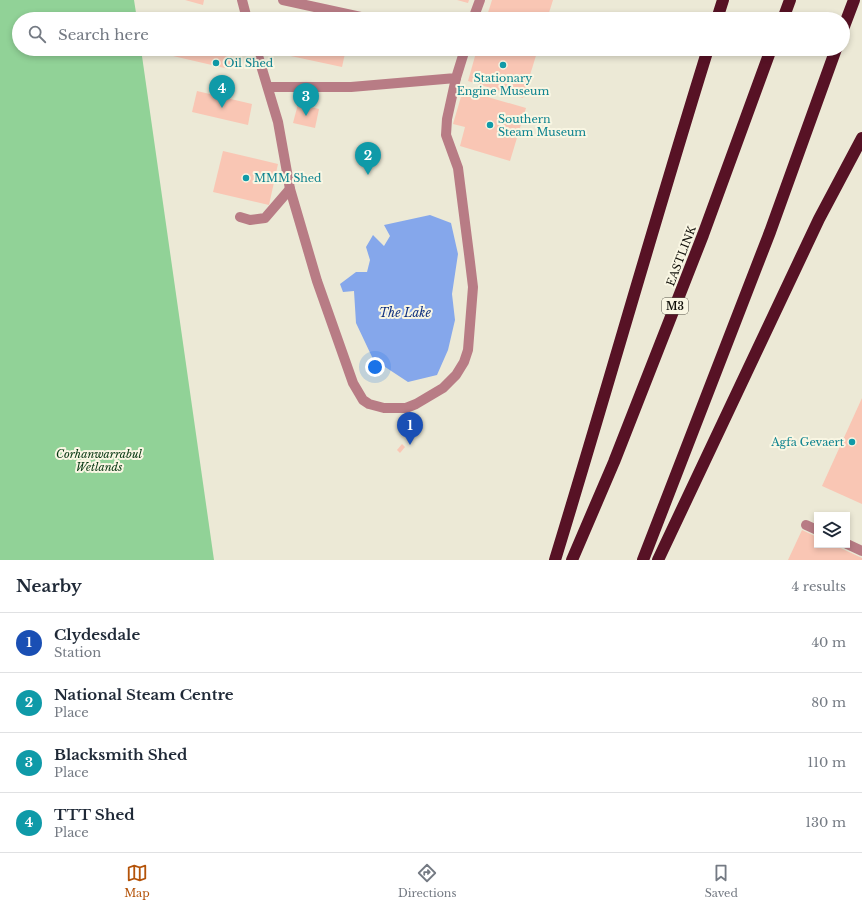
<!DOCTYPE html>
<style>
body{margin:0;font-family:"Libre Baskerville",serif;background:#f6f6f7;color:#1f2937}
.controls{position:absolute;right:12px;bottom:12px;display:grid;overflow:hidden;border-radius:0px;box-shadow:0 2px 6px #0003}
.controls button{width:36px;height:36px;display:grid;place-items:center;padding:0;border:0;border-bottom:1px solid #e0e1e3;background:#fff;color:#1f2937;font:20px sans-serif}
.you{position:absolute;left:375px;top:367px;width:14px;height:14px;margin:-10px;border:3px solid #fff;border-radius:50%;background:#1a73e8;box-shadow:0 0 0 6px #1a73e833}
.badge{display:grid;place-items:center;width:26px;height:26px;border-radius:50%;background:#b45309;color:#fff;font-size:13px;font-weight:700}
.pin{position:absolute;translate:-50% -33px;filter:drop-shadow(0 1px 2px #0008)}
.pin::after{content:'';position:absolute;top:21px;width:14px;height:12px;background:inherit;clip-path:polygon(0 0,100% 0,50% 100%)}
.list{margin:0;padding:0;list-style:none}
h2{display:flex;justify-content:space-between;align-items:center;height:52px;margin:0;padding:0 16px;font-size:17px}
h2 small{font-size:13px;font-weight:400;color:#747a83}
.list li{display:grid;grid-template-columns:26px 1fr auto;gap:12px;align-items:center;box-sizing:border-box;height:60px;padding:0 16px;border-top:1px solid #e0e1e3}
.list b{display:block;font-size:15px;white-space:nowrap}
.list p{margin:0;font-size:13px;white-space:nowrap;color:#747a83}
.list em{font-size:13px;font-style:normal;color:#747a83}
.icon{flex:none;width:22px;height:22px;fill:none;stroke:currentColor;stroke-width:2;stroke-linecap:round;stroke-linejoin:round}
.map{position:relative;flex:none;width:862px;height:560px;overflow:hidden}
.search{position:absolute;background:#fff;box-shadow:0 2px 6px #0003;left:12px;right:12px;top:12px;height:44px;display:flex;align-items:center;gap:10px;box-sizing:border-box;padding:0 14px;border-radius:22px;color:#747a83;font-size:15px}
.sheet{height:292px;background:#fff}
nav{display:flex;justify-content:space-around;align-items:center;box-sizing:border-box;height:56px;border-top:1px solid #e0e1e3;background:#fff;font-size:11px;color:#747a83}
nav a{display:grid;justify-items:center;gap:2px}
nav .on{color:#b45309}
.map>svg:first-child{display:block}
</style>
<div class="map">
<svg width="862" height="560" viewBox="0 0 862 560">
<rect width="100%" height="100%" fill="#ece9d6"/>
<path fill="#91d297" d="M0 0H134L137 19H19V49H141L214 560H0Z"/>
<path fill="#85a7eb" d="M430 215 451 223 458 254 452 294 455 320 448 350 437 375 408 382 373 359 356 323 354 291 343 292 340 284 356 272H367L370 260 366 247 373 235 384 246 390 236 384 225Z"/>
<g fill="#f9c6b4">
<path d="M185 0H204L203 5Z"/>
<path d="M457 0H469L468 3Z"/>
<path d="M492 0H553L547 19H486Z"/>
<path d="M174 49H234L229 69 173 56Z"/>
<path d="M287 49H346L342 67 286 55Z"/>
<path d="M477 49H538L523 98 468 81Z"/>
<path d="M463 90 526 108 510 161 460 146 465 127 453 124Z"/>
<path d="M197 91 252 104 248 125 192 112Z"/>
<path d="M298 104 319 109 315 128 293 123Z"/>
<path d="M223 151 278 164 269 205 213 192Z"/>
<path d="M862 398V504L822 486Z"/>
<path d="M402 444 405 447 400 453 397 450Z"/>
<path d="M802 530 817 537V545H834L862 558V560H788Z"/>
</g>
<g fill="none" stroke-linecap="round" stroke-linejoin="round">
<g stroke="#b87c85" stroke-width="10">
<path d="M242 0 247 19"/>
<path d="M283 0 370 19"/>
<path d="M473 19 480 0"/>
<path d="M256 49 278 122 290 189 317 281 353 383 363 400 369 404 384 408H406L416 404 443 388 456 375 464 362 468 350 473 287 469 254 458 168 446 135 447 119 456 78"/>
<path d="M268 87H351L456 78 465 49"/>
<path d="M240 217 250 220 265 218 290 189"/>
<path d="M806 525 817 530"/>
<path d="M847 544 862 551"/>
</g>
<g stroke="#571225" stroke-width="12">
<path d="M717 19 723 0"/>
<path d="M783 19 790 0"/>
<path d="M843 29 854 0"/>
<path d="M555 560C607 390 655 219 708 49"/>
<path d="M572 560 614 462 703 235 771 49"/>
<path d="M643 560 770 232 836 49"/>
<path d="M658 560 819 219 862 138"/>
</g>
</g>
<g fill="#0f9aa8" stroke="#f9f6e3" stroke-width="1.5">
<circle cx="216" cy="63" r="4"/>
<circle cx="503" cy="65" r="4"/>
<circle cx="490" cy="125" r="4"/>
<circle cx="246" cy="178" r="4"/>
<circle cx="852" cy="442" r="4"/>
</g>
<g text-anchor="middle" stroke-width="4" stroke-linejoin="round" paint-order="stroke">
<rect fill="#f9f6e3" stroke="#56544a" stroke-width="1" x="662" y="298" width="26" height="16" rx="3"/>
<g font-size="10" font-weight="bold" fill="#100f09">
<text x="675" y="310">M3</text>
</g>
<g font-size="11" fill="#0d838f" stroke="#f9f6e3" text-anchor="start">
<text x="224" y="67">Oil Shed</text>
<text x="503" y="82" text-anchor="middle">Stationary<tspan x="503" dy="13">Engine Museum</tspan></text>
<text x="498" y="123">Southern<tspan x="498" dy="13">Steam Museum</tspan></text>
<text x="254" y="182">MMM Shed</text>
<text x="844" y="446" text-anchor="end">Agfa Gevaert</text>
</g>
<g font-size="11" fill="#100f09" stroke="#f9f6e3">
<text transform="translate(681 256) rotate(-69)" y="4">EASTLINK</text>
</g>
<g font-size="11" font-style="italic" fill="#02340e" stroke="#f9f6e3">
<text x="99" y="458">Corhanwarrabul<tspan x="99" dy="13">Wetlands</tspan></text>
</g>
<g font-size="12" font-style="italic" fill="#10317f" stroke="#f9f6e3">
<text x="405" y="317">The Lake</text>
</g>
</g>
</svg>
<div class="controls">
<button><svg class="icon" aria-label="layers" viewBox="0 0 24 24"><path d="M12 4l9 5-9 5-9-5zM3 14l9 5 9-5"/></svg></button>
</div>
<div class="you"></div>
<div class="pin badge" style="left:410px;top:445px;background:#1a4fb4">1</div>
<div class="pin badge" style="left:368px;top:175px;background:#0f9aa8">2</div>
<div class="pin badge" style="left:306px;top:116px;background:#0f9aa8">3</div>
<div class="pin badge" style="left:222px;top:108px;background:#0f9aa8">4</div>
<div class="search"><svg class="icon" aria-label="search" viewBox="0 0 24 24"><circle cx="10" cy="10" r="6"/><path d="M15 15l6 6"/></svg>Search here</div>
</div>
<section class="sheet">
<h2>Nearby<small>4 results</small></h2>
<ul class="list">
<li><span class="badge" style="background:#1a4fb4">1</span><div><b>Clydesdale</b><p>Station</p></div><em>40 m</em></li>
<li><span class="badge" style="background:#0f9aa8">2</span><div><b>National Steam Centre</b><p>Place</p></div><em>80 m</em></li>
<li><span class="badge" style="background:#0f9aa8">3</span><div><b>Blacksmith Shed</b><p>Place</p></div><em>110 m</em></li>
<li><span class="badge" style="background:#0f9aa8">4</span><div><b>TTT Shed</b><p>Place</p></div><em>130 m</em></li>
</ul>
</section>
<nav>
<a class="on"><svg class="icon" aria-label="map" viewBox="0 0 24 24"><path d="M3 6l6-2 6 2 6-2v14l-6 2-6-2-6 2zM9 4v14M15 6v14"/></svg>Map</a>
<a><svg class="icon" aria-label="directions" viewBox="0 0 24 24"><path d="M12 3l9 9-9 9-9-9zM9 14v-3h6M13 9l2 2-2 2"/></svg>Directions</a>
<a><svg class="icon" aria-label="saved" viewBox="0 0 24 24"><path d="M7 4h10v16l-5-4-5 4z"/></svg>Saved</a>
</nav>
